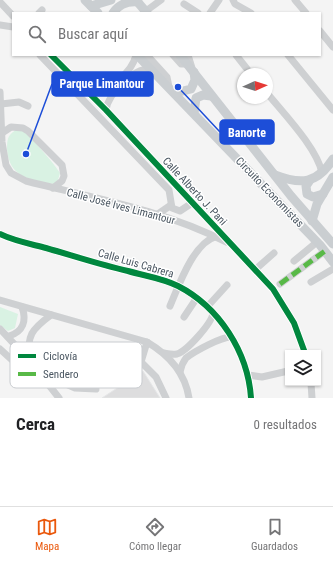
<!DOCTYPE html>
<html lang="es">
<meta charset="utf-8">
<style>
body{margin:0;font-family:"Roboto Condensed",sans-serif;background:#f2f2f2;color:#202124}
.controls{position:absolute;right:12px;bottom:12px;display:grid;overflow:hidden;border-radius:0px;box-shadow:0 1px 3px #0004}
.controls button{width:36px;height:36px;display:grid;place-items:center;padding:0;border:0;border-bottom:1px solid #e0e0e0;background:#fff;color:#202124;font:20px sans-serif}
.compass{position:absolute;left:237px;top:68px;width:36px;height:36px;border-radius:50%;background:#fff;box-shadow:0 1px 3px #0004;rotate:87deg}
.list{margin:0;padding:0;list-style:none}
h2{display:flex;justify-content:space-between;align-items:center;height:52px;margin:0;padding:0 16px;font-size:17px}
h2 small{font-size:13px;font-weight:400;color:#757577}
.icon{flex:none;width:22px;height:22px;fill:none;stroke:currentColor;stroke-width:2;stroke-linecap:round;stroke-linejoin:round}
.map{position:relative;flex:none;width:333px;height:398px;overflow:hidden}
.search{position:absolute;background:#fff;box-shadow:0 1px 3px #0004;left:12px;right:12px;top:12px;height:44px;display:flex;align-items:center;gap:10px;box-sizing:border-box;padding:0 14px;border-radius:0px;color:#757577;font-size:15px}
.sheet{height:108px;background:#fff}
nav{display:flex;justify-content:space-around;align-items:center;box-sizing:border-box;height:56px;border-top:1px solid #e0e0e0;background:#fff;font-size:11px;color:#757577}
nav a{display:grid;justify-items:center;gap:2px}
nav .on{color:#ea580c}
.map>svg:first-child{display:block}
</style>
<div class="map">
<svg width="333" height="398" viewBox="0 0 333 398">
<rect width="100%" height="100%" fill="#f4f4f4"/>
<g fill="#d9f2e3">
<path d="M18 129 26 130C36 145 50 158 60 173L58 180 54 184C29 180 9 177 7 149 7 138 8 134 18 129Z"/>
<path d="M0 307 18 314 15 328 8 331 0 325Z"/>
</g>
<path fill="#ddddde" stroke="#e5e6e7" d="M143 371 160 398H102Z"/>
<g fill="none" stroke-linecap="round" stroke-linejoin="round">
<g stroke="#ced0d2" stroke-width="7">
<path d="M233 0 235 4 251 13"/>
<path d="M295 0 306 13"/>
<path d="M0 2 13 16"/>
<path d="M184 4 198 13"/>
<path d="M146 11 161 0"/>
<path d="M39 13 42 10"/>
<path d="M210 13 219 0"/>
<path d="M0 25 13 27"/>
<path d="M320 31 333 47"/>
<path d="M40 55 169 190 172 208 180 211 192 203"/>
<path d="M51 55 106 110 273 289 294 323 305 353"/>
<path d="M147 55 167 77 169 87"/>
<path d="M173 55 181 64H187"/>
<path d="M188 55 192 68"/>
<path d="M236 55 251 74"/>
<path d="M288 55 333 110"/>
<path d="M0 92 2 142 6 165 11 173 26 181C94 198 164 210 226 242"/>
<path d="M90 93C108 92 132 73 136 55"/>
<path d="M267 93C284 114 317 148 322 173"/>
<path d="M1 104 19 102 28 106"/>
<path d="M106 110C108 94 134 67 151 69"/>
<path d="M2 133 11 127 23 128 28 131 62 165 64 176 62 181 53 188"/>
<path d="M158 214 171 205"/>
<path d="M0 234C14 241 31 244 46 248 74 256 101 265 128 271 145 276 162 278 178 286 219 307 248 352 251 398"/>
<path d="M294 261 317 242"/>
<path d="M256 269 274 253"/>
<path d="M311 282 333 269"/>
<path d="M280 284 325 251"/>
<path d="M0 300 147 342C169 355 185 372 189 398"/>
<path d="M170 306C179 285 193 244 215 237"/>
<path d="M207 307 227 285"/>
<path d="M184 317 196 299"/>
<path d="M0 329 30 361 59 398"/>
<path d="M9 336C23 332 27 321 22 307"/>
<path d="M147 342 141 362 156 377 166 398"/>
<path d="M0 349 23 370 45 381"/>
<path d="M164 353C169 354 172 355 177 354 187 351 212 323 213 313"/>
<path d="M30 359C26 336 32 329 51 315"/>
<path d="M180 372C181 367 183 362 186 358 195 351 221 337 231 337"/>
<path d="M41 373 75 388 96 389"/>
<path d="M248 375 262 377 288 371"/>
<path d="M311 383 312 398"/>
</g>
<g stroke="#caced1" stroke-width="9">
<path d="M85 0 98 13"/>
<path d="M136 0 147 13"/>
<path d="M91 6 111 0"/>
<path d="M113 13C119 4 127 1 138 2"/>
<path d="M137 55 320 245 333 262"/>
<path d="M180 55 291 196 333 244"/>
<path d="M175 93 191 89 195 80 194 72"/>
<path d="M194 113 196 98 203 95 211 96"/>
<path d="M275 175C301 185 317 184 333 159"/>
<path d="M310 180 306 186 307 194 313 197 323 194"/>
<path d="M312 221 317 204 333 177"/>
</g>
<path stroke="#58b947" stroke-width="5" stroke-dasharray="10 5" stroke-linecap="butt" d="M280 284 325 251"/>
<defs>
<g id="cycleway">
<path d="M51 55 106 110 273 289 294 323 305 353"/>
<path d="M0 234C14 241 31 244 46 248 74 256 101 265 128 271 145 276 162 278 178 286 219 307 248 352 251 398"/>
</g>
</defs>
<use href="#cycleway" stroke="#fff" stroke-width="8"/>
<use href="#cycleway" stroke="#00873e" stroke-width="6"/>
</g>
<g text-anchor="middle" stroke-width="3" stroke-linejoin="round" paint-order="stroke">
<g font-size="11" fill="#4a5661" stroke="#fff">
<text transform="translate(195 191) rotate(47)" y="4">Calle Alberto J. Pani</text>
<text transform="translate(270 192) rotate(46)" y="4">Circuito Economistas</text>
<text transform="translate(121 206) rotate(15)" y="4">Calle José Ives Limantour</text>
<text transform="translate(136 263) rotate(16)" y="4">Calle Luis Cabrera</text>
</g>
</g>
<rect x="10" y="342" width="132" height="46" rx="6" fill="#fff" stroke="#c9ccd0" stroke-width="1"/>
<rect x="18" y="354" width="18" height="4" fill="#00873e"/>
<rect x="18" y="372" width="18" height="4" fill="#58b947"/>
<g font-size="11" fill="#4a5661">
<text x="43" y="360">Ciclovía</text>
<text x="43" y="378">Sendero</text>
</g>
<path fill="none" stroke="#1d4ed8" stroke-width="1.5" d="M26 154L52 84M178 87L220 132"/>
<g fill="#1d4ed8" stroke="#fff" stroke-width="1.5">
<circle cx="26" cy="154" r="4"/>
<circle cx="178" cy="87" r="4"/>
</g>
<g fill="#1d4ed8" stroke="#1d4ed8" stroke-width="1.5">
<rect x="52" y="72" width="101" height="24" rx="4"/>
<rect x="220" y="120" width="54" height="24" rx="4"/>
</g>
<g font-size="12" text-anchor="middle" font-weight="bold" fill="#fff">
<text x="102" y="88">Parque Limantour</text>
<text x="247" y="137">Banorte</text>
</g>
</svg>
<div class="controls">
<button><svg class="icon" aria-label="layers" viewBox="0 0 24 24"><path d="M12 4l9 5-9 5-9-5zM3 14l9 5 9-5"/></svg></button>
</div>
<svg class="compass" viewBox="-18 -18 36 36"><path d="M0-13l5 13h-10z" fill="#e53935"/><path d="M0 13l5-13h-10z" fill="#757577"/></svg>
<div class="search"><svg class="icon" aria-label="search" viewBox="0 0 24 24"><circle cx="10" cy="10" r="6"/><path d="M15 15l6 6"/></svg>Buscar aquí</div>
</div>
<section class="sheet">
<h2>Cerca<small>0 resultados</small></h2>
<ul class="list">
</ul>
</section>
<nav>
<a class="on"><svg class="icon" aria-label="map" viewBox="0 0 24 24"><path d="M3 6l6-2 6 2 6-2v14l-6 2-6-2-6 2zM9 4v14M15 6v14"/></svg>Mapa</a>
<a><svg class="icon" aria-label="directions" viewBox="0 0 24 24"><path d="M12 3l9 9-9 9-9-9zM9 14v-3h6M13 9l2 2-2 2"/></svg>Cómo llegar</a>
<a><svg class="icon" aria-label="saved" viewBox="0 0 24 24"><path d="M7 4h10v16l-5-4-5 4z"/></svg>Guardados</a>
</nav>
